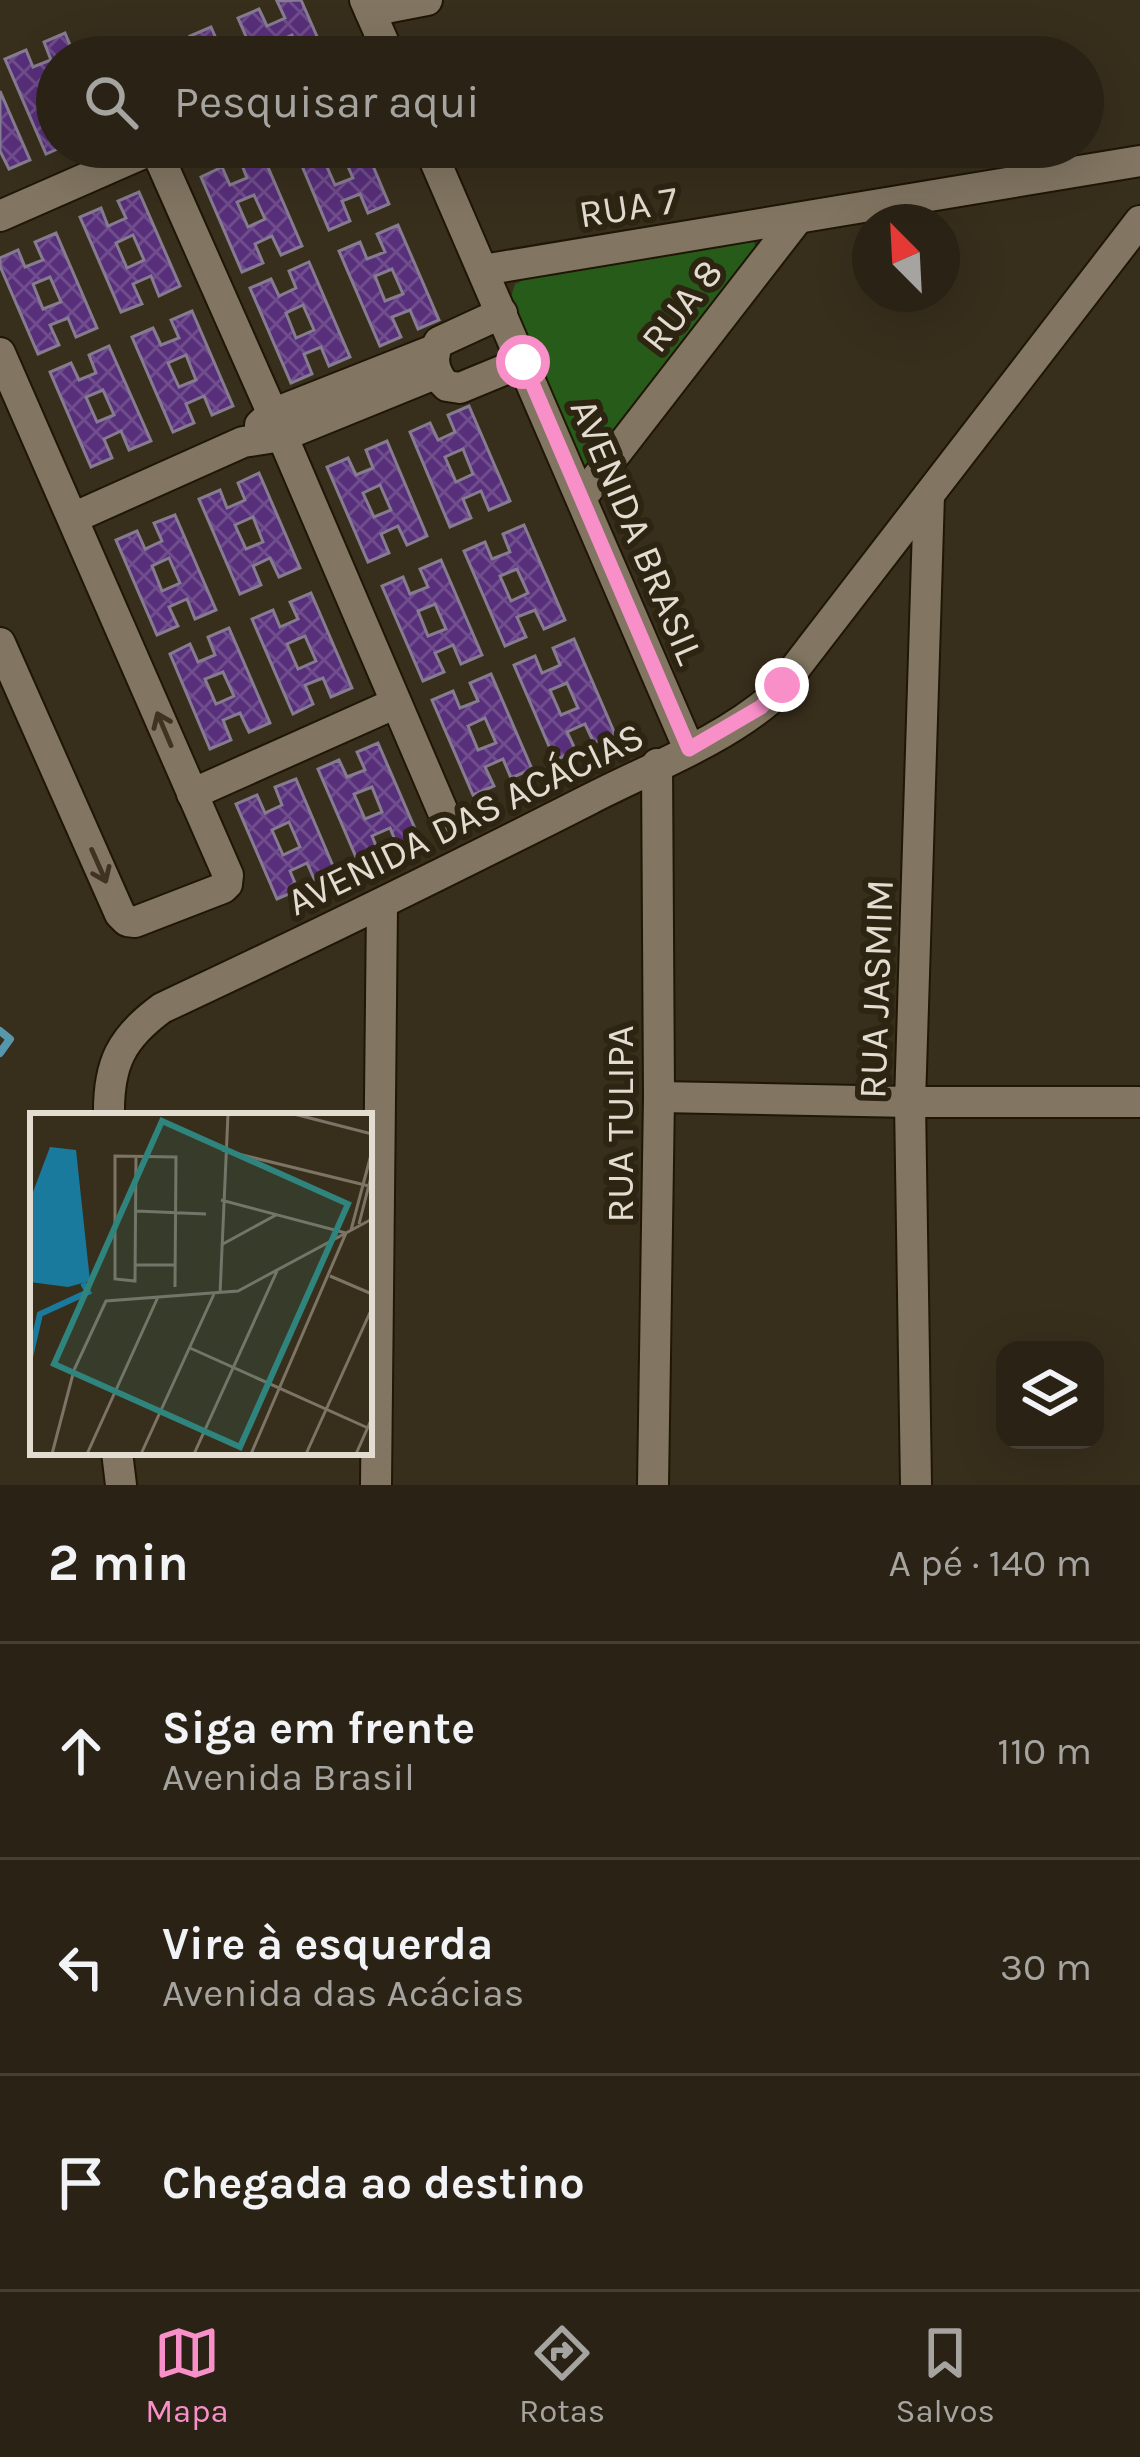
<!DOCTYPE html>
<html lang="pt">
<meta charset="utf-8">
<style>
body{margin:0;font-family:Karla,sans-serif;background:#322a1e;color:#f1f3f6}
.controls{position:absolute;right:36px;bottom:36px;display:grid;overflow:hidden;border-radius:24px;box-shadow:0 12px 48px #0002}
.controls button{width:108px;height:108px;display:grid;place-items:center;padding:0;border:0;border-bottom:3px solid #463f34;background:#2a2215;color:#f1f3f6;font:60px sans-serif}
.compass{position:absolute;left:852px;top:204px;width:108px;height:108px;border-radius:50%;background:#2a2215;box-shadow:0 12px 48px #0002;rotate:336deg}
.stop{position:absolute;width:36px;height:36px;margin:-27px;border:9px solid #f98fc8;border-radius:50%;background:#fff}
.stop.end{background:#f98fc8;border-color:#fff;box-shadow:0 3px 12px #0008}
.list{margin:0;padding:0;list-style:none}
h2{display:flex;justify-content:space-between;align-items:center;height:156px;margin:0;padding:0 48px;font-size:51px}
h2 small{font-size:39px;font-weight:400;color:#a5a4a0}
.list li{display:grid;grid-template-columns:78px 1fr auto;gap:36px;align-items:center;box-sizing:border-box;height:216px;padding:0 48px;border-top:3px solid #463f34}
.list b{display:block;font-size:45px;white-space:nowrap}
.list p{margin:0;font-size:39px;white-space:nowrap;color:#a5a4a0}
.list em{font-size:39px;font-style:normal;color:#a5a4a0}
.icon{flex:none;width:66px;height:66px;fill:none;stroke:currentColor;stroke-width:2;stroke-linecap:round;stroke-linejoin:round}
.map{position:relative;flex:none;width:1140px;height:1485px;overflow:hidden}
.search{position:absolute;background:#2a2215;box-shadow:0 12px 48px #0002;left:36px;right:36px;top:36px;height:132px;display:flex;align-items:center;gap:30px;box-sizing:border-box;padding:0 42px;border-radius:66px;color:#a5a4a0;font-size:45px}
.sheet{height:804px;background:#2a2215}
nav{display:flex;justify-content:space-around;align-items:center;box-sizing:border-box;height:168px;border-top:3px solid #463f34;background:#2a2215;font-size:33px;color:#a5a4a0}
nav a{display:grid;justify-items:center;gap:6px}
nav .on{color:#f98fc8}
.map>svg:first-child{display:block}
</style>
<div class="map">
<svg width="1140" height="1485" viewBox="0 0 1140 1485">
<defs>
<pattern id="building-cross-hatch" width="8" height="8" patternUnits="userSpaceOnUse" patternTransform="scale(3)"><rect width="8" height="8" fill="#582f7a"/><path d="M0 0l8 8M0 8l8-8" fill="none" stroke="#704d8c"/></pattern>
</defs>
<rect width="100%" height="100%" fill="#382e1c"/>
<path fill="#265b1a" d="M751 241 754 242 756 249 588 467 584 466 510 300 515 284 523 280Z"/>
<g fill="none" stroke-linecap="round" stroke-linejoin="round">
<path stroke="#5697ad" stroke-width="8" d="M0 1031 10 1039 0 1053"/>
</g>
<g fill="url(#building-cross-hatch)" stroke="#867c91" stroke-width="3" fill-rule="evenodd">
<path d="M301 0 326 57H301L292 35 274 43 280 57H255L238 18 259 9 267 26 285 18 277 1Z"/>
<path d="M211 27 224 57H189L198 53 190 36Z"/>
<path d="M65 33 75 57H57V77L41 84 52 110 57 107V147H62L46 154 5 59 26 50 33 67 51 60 44 42Z"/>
<path d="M0 91 30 160 9 169 0 151Z"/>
<path d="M294 147H365L389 204 368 213 360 194 342 201 350 221 329 230ZM342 153 353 178 335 185 324 160Z"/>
<path d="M261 151 302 246 281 255 272 236 255 244 263 263 242 272 201 177 222 167 230 185 247 178 240 160ZM254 195 265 219 248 227 237 202Z"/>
<path d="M139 192 180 286 159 296 151 276 133 284 142 304 121 312 80 217 101 208 108 226 126 218 118 201ZM133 235 144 260 127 268 116 243Z"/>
<path d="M398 225 439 320 418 329 410 310 392 317 401 337 380 346 339 251 360 242 367 259 385 252 377 234ZM392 269 403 294 385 301 375 276Z"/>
<path d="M56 233 97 328 76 337 68 318 50 325 59 345 38 354 0 266V258L18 250 25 267 43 260 35 242ZM50 277 61 302 43 309 33 284Z"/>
<path d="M309 262 350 357 329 366 321 347 304 354 312 374 291 383 250 288 271 279 279 296 296 288 289 271ZM303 305 314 330 296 338 286 313Z"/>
<path d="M192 311 233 406 212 415 204 396 186 404 194 423 173 432 132 337 153 328 161 345 179 338 171 320ZM186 355 196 380 179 387 168 363Z"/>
<path d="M109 346 151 441 129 450 121 431 104 439 112 458 91 467 50 372 71 363 79 380 96 373 89 355ZM103 390 114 415 97 422 86 397Z"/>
<path d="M469 406 510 501 489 510 481 491 463 499 471 518 450 527 410 432 430 423 438 440 455 432 448 415ZM463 449 473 474 456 482 445 457Z"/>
<path d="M387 441 427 536 407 545 398 526 381 534 389 553 368 562 327 467 348 458 356 475 373 468 366 450ZM380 485 391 510 374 517 363 493Z"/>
<path d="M259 473 300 568 279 577 270 558 253 566 261 585 240 594 199 499 220 490 227 508 245 500 238 483ZM253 517 263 542 246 549 235 525Z"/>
<path d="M175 515 216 610 195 619 187 599 169 607 178 626 157 635 116 540 137 531 145 549 162 541 154 523ZM169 558 180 583 162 591 152 566Z"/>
<path d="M524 525 565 620 544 629 535 610 517 617 526 637 505 646 464 551 485 542 492 559 510 552 503 534ZM517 569 528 593 511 601 500 576Z"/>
<path d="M441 560 482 655 461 664 453 645 435 653 444 672 423 681 382 586 403 577 410 594 428 587 420 569ZM435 604 446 629 428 636 418 611Z"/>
<path d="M311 593 352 688 331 697 323 678 305 685 313 704 293 714 252 619 273 610 280 627 298 619 290 602ZM305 636 316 661 298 669 287 644Z"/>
<path d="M229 628 270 723 249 732 240 713 223 720 231 740 210 749 170 654 190 644 198 662 215 655 208 637ZM223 672 234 696 216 704 205 679Z"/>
<path d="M574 639 615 734 594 743 585 724 567 732 576 751 555 760 514 665 535 656 542 673 560 665 553 648ZM567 683 578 708 561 715 550 690Z"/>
<path d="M491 674 532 769 511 778 503 759 485 767 494 786 473 795 432 700 453 691 460 708 478 701 470 683ZM485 718 496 743 478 750 468 726Z"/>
<path d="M378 743 419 838 398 847 390 828 372 836 380 855 359 864 318 769 339 760 347 777 365 770 357 752ZM372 787 382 812 365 819 354 794Z"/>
<path d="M296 779 336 873 316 883 307 863 290 871 298 890 277 899 236 804 257 795 265 813 282 805 275 787ZM289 822 300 847 283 855 272 830Z"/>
</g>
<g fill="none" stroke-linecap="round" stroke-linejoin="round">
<defs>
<g id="minor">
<path d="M365 0 390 57"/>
<path d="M370 11 427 0"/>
<path d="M429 147 689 749"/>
<path d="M0 216 155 148 278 426 446 819"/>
<path d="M483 270 1140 161"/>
<path d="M502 313 439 342C430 357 434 375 447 386L460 388 523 362"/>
<path d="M0 353 228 875 227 884 223 888 135 922 127 921 120 914 0 643"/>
<path d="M260 425 272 414 434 350"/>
<path d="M582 497 798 218"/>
<path d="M73 518 243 442 282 436 437 373"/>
<path d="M192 794 396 703"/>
<path d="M659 1097 910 1102H1140"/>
<path d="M109 1116C108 1064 121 1038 162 1008 306 941 448 871 590 799 650 768 721 742 773 697L1140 221"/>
<path d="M117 1452 121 1485"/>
<path d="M376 1485 382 905"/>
<path d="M653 1485 659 1097 657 764"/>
<path d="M916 1485 910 1102 929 495"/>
</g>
</defs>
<use href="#minor" stroke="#1f1605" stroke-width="34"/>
<use href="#minor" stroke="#827662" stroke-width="30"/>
</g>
<defs><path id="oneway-shaft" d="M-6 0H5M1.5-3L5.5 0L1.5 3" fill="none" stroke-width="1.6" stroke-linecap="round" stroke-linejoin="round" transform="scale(3)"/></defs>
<g stroke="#3f3422">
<use href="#oneway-shaft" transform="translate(164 729) rotate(-113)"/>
<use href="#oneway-shaft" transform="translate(99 866) rotate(66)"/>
</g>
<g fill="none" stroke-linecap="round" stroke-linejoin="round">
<path stroke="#f98fc8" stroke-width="15" d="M523 362 689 749 761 707 782 685"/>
</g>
<g text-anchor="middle" stroke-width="12" stroke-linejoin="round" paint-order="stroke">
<g font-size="39" fill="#e3dcd1" stroke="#2e2412">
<text transform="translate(628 206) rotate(-9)" y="14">RUA 7</text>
<text transform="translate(681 305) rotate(-52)" y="14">RUA 8</text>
<text transform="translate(638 531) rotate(67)" y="14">AVENIDA BRASIL</text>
<text transform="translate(465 818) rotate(-26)" y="14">AVENIDA DAS ACÁCIAS</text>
<text transform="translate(875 989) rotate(-88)" y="14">RUA JASMIM</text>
<text transform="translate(619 1124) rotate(-90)" y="14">RUA TULIPA</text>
</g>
</g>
<g transform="translate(30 1113)">
<rect width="342" height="342" fill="#382e1c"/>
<path d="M20 34 46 37 60 168 38 174 0 169V87Z" fill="#197a9e"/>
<path fill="none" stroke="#197a9e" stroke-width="6" d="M0 244 10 201 58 179 53 170"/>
<path fill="none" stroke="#7c7464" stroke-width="3" d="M264 1 342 21M192 37 339 73M106 43 105 168 85 166V43L146 44 145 174M191 87 316 120 221 341M106 98 176 101M329 111 342 60M321 117 342 38M191 132 246 102M105 152H145M300 163 342 181M190 181 198 1M160 235 338 315M22 341 44 257 76 188 208 178 342 106M57 341 128 184M111 341 184 181M164 341 247 158M276 341 342 195M326 341 342 305"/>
<path fill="#2f857d" fill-opacity="0.15" stroke="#2f857d" stroke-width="6" d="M132 8 318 91 210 334 24 251Z"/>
<rect width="342" height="342" fill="none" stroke="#e3dcd1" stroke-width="6"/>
</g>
</svg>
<div class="controls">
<button><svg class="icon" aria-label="layers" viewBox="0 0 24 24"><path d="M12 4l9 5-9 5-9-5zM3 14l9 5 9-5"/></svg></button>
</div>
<svg class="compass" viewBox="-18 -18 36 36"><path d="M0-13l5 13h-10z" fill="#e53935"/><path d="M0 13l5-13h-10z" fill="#a5a4a0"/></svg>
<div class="stop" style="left:523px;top:362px"></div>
<div class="stop end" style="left:782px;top:685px"></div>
<div class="search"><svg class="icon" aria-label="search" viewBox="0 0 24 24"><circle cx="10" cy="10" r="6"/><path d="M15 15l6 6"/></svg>Pesquisar aqui</div>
</div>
<section class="sheet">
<h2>2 min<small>A pé · 140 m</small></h2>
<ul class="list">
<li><svg class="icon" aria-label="ahead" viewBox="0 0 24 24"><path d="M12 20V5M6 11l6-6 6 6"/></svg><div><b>Siga em frente</b><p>Avenida Brasil</p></div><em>110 m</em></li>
<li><svg class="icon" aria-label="left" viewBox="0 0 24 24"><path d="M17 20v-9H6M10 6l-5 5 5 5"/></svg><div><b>Vire à esquerda</b><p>Avenida das Acácias</p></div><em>30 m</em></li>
<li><svg class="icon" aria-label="arrive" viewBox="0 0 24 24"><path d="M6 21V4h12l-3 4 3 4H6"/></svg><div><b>Chegada ao destino</b></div></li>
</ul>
</section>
<nav>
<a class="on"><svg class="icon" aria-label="map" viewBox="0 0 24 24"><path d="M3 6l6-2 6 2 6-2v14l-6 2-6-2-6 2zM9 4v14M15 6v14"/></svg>Mapa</a>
<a><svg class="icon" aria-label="directions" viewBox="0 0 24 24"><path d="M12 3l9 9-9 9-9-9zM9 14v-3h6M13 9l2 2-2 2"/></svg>Rotas</a>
<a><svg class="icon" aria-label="saved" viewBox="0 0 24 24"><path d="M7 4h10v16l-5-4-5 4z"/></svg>Salvos</a>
</nav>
